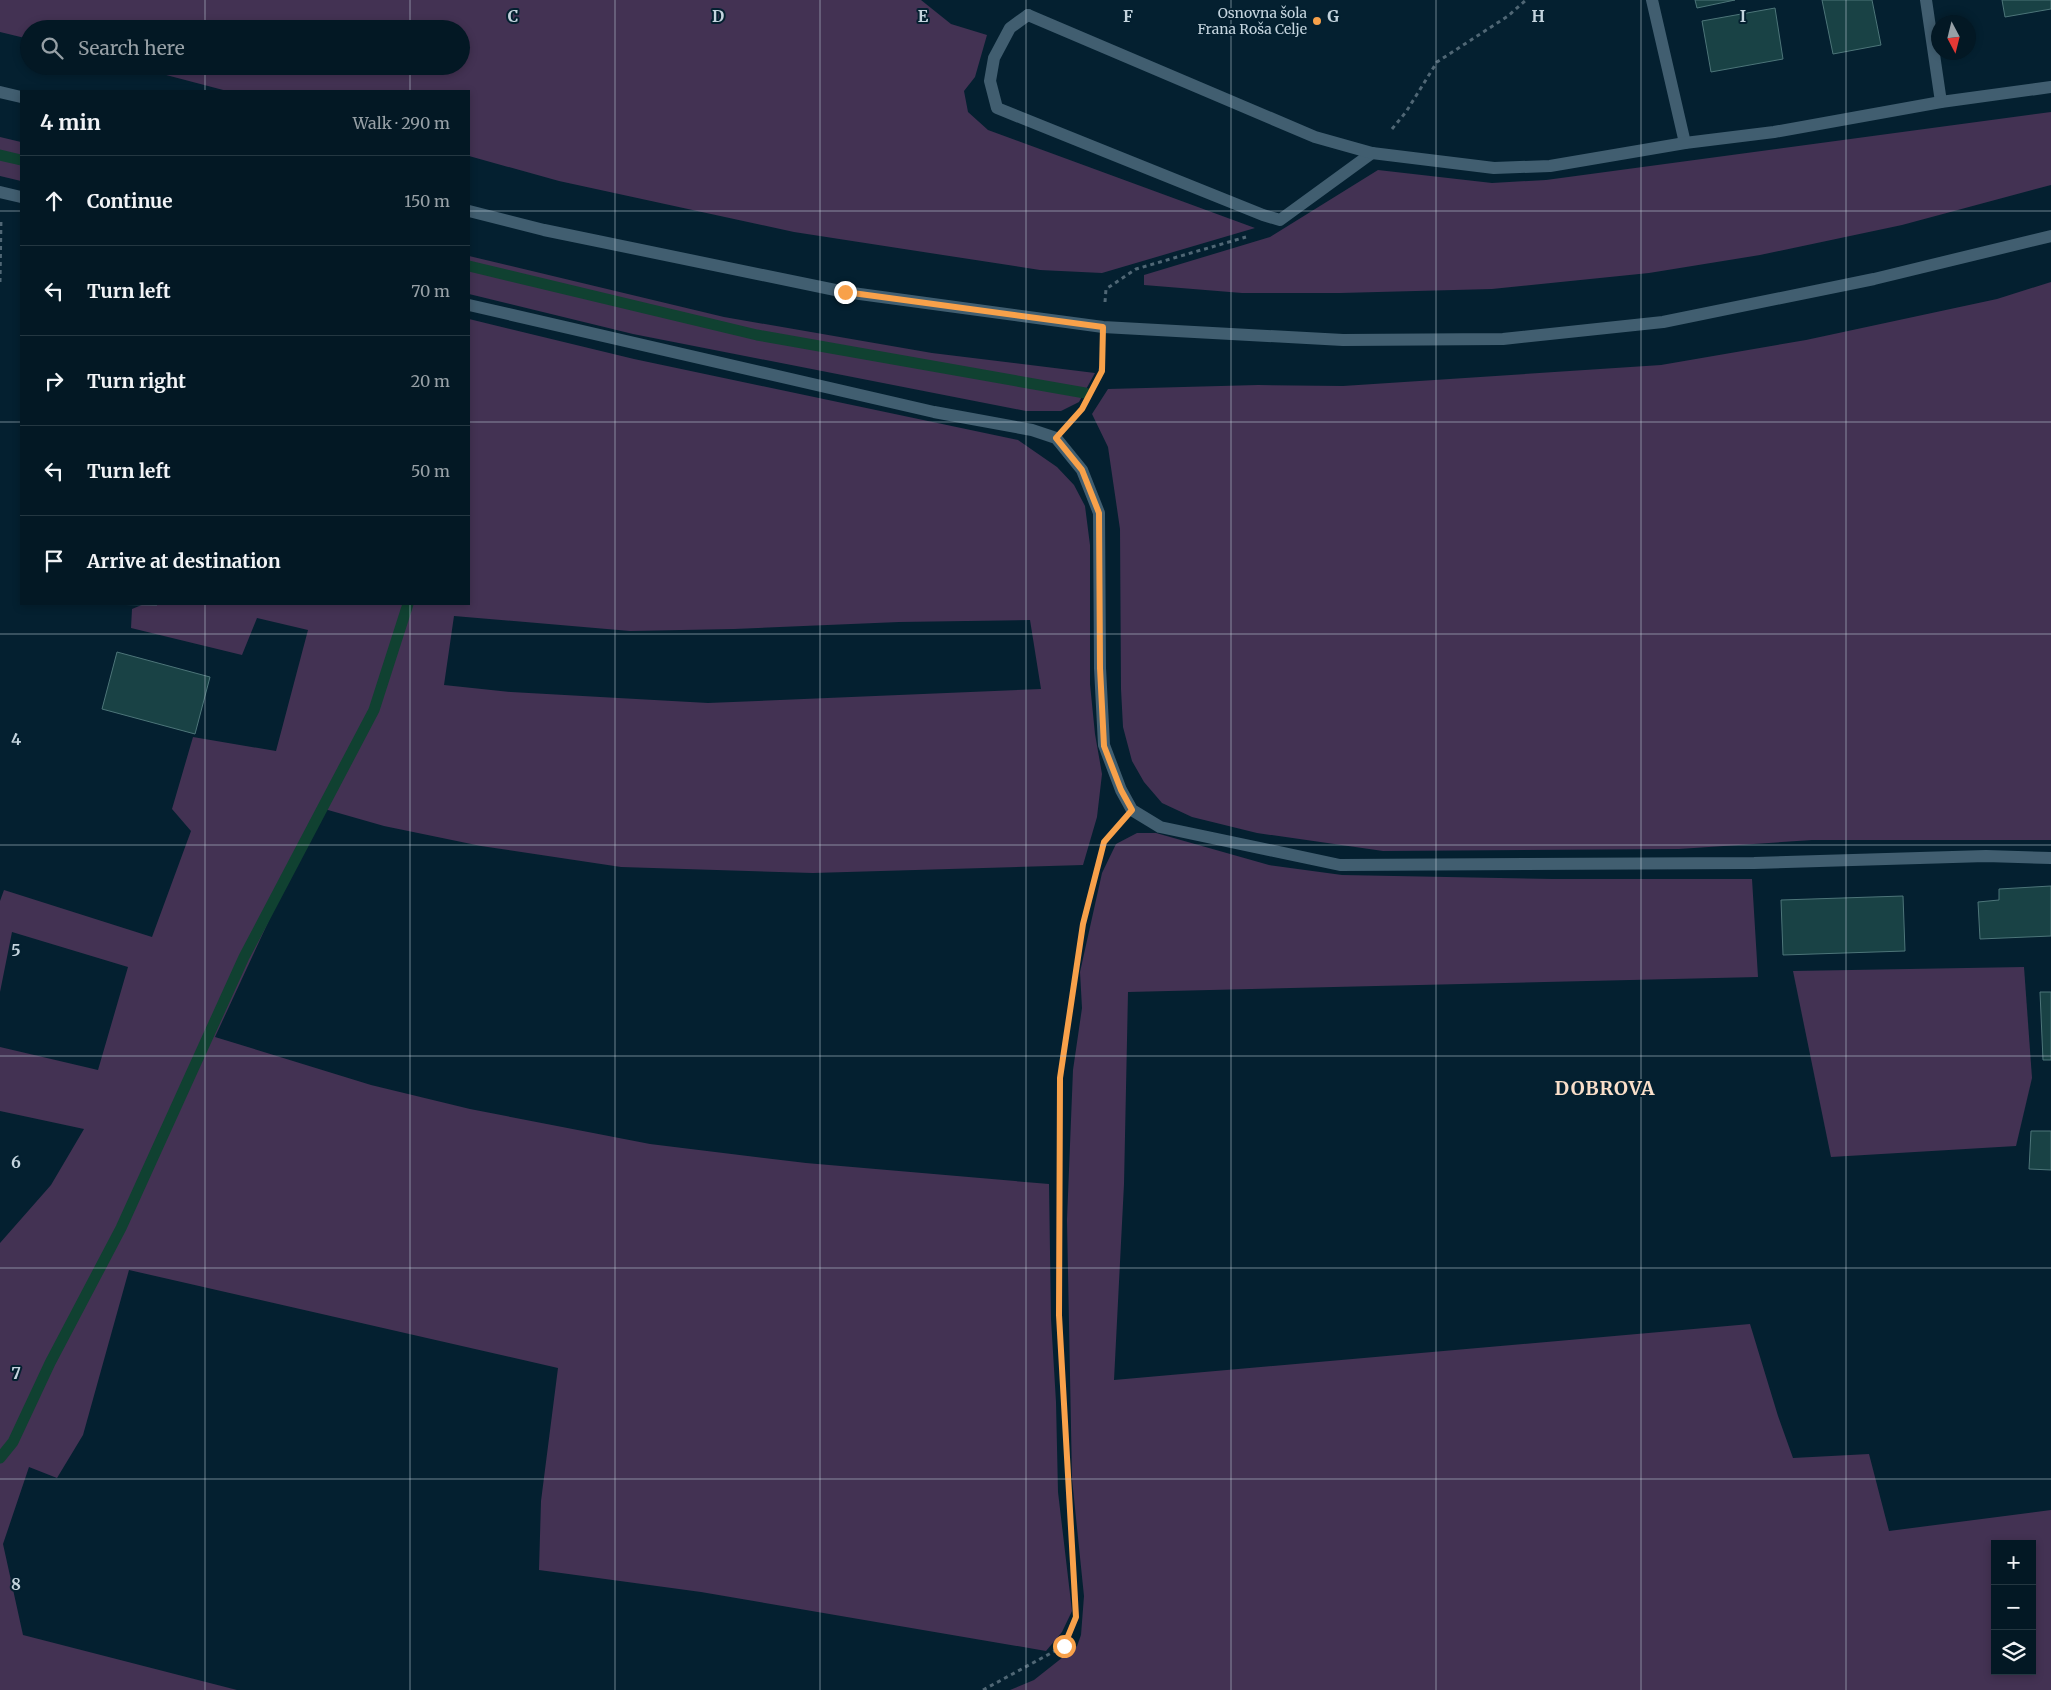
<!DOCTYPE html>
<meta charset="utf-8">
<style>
body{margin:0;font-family:Merriweather,serif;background:#0d212c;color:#f1f3f6}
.controls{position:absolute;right:15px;bottom:15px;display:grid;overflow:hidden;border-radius:0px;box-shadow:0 2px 8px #0003}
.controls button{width:45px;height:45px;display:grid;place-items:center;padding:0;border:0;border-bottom:1px solid #243741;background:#031824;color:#f1f3f6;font:25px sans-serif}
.compass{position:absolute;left:1931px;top:15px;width:45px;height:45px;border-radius:50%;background:#031824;box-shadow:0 2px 8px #0003;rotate:173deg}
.stop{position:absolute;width:15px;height:15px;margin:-11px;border:4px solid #f8a14a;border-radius:50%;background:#fff}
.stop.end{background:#f8a14a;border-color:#fff;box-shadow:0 1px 5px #0008}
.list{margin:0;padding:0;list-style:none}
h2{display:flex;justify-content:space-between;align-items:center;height:65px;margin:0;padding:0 20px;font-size:21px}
h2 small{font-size:16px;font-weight:400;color:#97a0a6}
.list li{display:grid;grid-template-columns:32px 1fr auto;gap:15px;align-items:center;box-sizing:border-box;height:90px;padding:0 20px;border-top:1px solid #243741}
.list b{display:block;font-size:19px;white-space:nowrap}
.list em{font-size:16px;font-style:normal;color:#97a0a6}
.icon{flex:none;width:28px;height:28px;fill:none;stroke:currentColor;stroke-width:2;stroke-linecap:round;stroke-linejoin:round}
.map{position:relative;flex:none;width:2051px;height:1690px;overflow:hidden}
.search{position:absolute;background:#031824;box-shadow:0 2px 8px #0003;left:20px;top:20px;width:450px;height:55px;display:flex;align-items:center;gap:12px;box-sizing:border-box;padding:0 18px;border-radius:28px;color:#97a0a6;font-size:19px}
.panel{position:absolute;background:#031824;box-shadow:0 2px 8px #0003;left:20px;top:90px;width:450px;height:515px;border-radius:0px}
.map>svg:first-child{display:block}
</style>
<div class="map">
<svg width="2051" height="1690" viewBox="0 0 2051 1690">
<rect width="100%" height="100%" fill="#042030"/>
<g fill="#433253" fill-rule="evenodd">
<path d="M0 0H921L951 24 987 35 975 77 964 91 968 112 988 130 1255 228 1102 273 1040 270 794 232 559 181 469 156V91H227L132 66H461V29H29V39L0 32Z"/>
<path d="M2051 112V185L1902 225 1760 255 1649 273 1492 289 1340 293H1242L1144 285V275L1270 237 1378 170 1492 183 1546 180Z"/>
<path d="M0 137 21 142V181L0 176Z"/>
<path d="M469 256 724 317 932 353 1095 373 1079 402 1061 411H1026L633 334 469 294Z"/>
<path d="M2051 282V840H1812L1679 849 1383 851 1257 833 1192 817 1162 803 1144 782 1132 761 1123 727 1121 689 1120 529 1108 447 1092 414 1108 389 1258 385 1343 386 1661 365 1806 340 1997 299Z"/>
<path d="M469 319 634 359 1018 440 1057 467 1074 485 1085 506 1090 545V684L1095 734 1102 774 1097 817 1083 865 813 873 621 867 481 846 384 826 321 808 215 1037 371 1085 470 1109 650 1144 806 1163 1049 1184 1051 1319 1056 1402 1058 1492 1072 1611 1062 1632 1046 1651 701 1592 539 1570 541 1501 558 1368 129 1270 83 1435 57 1478 29 1467 3 1544 23 1635 237 1690H0V1243L51 1185 84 1129 0 1111V1047L98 1070 128 967 12 932 0 992V901L4 890 152 937 191 831 172 809 193 737 276 751 308 630 257 618 242 655 131 628 132 609 144 604H469ZM454 616 630 631 734 629 899 622 1030 620 1041 689 708 703 511 692 444 685Z"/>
<path d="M1137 833H1156L1269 865 1342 875 1553 879H1752L1758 977 1128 992 1124 1184 1114 1380 1750 1324 1778 1416 1793 1458 1869 1454 1889 1531 2051 1510V1690H1010L1034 1680 1077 1646 1081 1635 1084 1596 1072 1479 1067 1220 1073 1070 1082 1008 1080 972 1102 873 1116 844ZM1995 1544H2032V1671H1995Z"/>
<path d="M2024 967 2032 1078 2016 1146 1831 1157 1793 971Z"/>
</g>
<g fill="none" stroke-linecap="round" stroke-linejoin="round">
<g stroke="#104131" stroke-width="11">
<path d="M0 155 21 160"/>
<path d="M469 266 757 335 1085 393"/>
<path d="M0 1458 13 1442 50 1363 121 1228 244 957 374 710 408 604"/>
</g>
</g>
<g fill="#194245" stroke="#4d7579">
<path d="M1695 0H1735L1697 8Z"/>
<path d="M1822 0H1872L1881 45 1833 54Z"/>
<path d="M2002 0H2051V9L2005 17Z"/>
<path d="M1775 8 1783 59 1711 72 1702 21Z"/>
<path d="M93 604H157V605Z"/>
<path d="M117 652 210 677 195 734 102 709Z"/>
<path d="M2051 886V936L1980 939 1978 902 1999 900V889Z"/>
<path d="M1903 896 1905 951 1783 955 1781 900Z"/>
<path d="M2040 992H2051V1060H2043Z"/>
<path d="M2031 1131H2051V1170L2029 1169Z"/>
</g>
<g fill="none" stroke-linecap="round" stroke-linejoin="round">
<g stroke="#506775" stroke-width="3" stroke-dasharray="4 4" stroke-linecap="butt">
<path d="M1392 129 1406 112 1437 62 1508 16 1526 0"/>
<path d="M0 282 1 218"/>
<path d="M1105 302 1106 289 1136 269 1246 237"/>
<path d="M1073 419C1089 401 1102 378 1102 353"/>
<path d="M983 1690 1064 1646 1076 1617 1059 1315 1060 1078 1083 925 1104 842 1115 829"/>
</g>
<g stroke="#415e70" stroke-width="12">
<path d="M1652 0 1685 143"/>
<path d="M1028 15 1010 28 994 58 990 81 997 108 1263 215 1280 220 1372 153"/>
</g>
<g stroke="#415e70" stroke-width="12">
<path d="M1926 0 1941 102"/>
<path d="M1028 15 1315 137 1372 153 1494 168 1550 166 1685 143 1774 132 1941 102 2051 87"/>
<path d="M0 192 21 197"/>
<path d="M469 305 934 412 1032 430 1056 438 1082 470 1099 513 1100 668 1104 745 1121 790 1132 810 1160 827 1340 865 1754 863 1986 856 2051 858"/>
</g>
<g stroke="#415e70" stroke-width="12">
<path d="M0 92 21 97"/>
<path d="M469 211 544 230 845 292 1103 327 1343 340 1503 339 1663 322 1874 279 2051 236"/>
</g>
</g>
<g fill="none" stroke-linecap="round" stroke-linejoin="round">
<path stroke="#f8a14a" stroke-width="6" d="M845 292 1103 327 1102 371 1082 409 1056 438 1082 470 1099 513 1100 668 1104 746 1121 790 1132 810 1104 842 1083 924 1060 1078 1059 1315 1076 1617 1064 1646"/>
</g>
<path fill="none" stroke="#c4d4de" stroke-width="1" stroke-opacity="0.55" d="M205 0V29M410 0V29M615 0V1690M820 0V1690M1026 0V1690M1231 0V1690M1436 0V1690M1641 0V1690M1846 0V1690M205 66V91M410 66V91M0 211H21M469 211H2051M0 422H21M469 422H2051M205 604V1690M410 604V1690M0 634H2051M0 845H2051M0 1056H2051M0 1268H2051M0 1479H2051"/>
<circle fill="#f8a14a" stroke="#042030" stroke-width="2" cx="1317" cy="21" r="5"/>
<g text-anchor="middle" stroke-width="4" stroke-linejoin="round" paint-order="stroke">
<g font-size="14" fill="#c4d4de" stroke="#042030" text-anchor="end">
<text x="1307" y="18">Osnovna šola<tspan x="1307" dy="16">Frana Roša Celje</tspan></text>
</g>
<g font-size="19" font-weight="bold" letter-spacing="1" fill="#f9dfca" stroke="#042030">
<text x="1605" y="1095">DOBROVA</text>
</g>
</g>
<g font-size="16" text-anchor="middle" font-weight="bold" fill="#c4d4de" stroke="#042030" stroke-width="4" stroke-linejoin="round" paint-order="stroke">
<text x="513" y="22">C</text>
<text x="718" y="22">D</text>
<text x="923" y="22">E</text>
<text x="1128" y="22">F</text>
<text x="1333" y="22">G</text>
<text x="1538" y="22">H</text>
<text x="1743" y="22">I</text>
<text x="16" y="745">4</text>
<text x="16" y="956">5</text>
<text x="16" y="1168">6</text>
<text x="16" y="1379">7</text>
<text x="16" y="1590">8</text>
</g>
</svg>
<div class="controls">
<button>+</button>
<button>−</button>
<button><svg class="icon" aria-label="layers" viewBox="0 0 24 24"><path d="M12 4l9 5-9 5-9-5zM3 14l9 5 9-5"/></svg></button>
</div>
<svg class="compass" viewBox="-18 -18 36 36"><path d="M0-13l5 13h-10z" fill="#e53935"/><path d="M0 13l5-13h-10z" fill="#97a0a6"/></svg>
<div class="stop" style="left:1064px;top:1646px"></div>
<div class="stop end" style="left:845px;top:292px"></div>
<div class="search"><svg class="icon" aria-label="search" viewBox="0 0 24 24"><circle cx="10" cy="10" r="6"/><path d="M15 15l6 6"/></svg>Search here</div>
<section class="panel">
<h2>4 min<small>Walk · 290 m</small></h2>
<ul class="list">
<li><svg class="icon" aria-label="ahead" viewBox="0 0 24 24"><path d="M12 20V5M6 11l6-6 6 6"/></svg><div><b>Continue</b></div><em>150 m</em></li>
<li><svg class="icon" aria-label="left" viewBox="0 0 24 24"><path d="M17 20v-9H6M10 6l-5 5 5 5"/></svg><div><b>Turn left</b></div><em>70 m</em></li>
<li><svg class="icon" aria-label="right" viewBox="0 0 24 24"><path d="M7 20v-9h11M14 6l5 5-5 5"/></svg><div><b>Turn right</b></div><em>20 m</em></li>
<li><svg class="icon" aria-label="left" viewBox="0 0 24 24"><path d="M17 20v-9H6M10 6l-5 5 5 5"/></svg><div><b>Turn left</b></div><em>50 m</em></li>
<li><svg class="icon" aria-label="arrive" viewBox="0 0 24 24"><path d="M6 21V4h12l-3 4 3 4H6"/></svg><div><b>Arrive at destination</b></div></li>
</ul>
</section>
</div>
